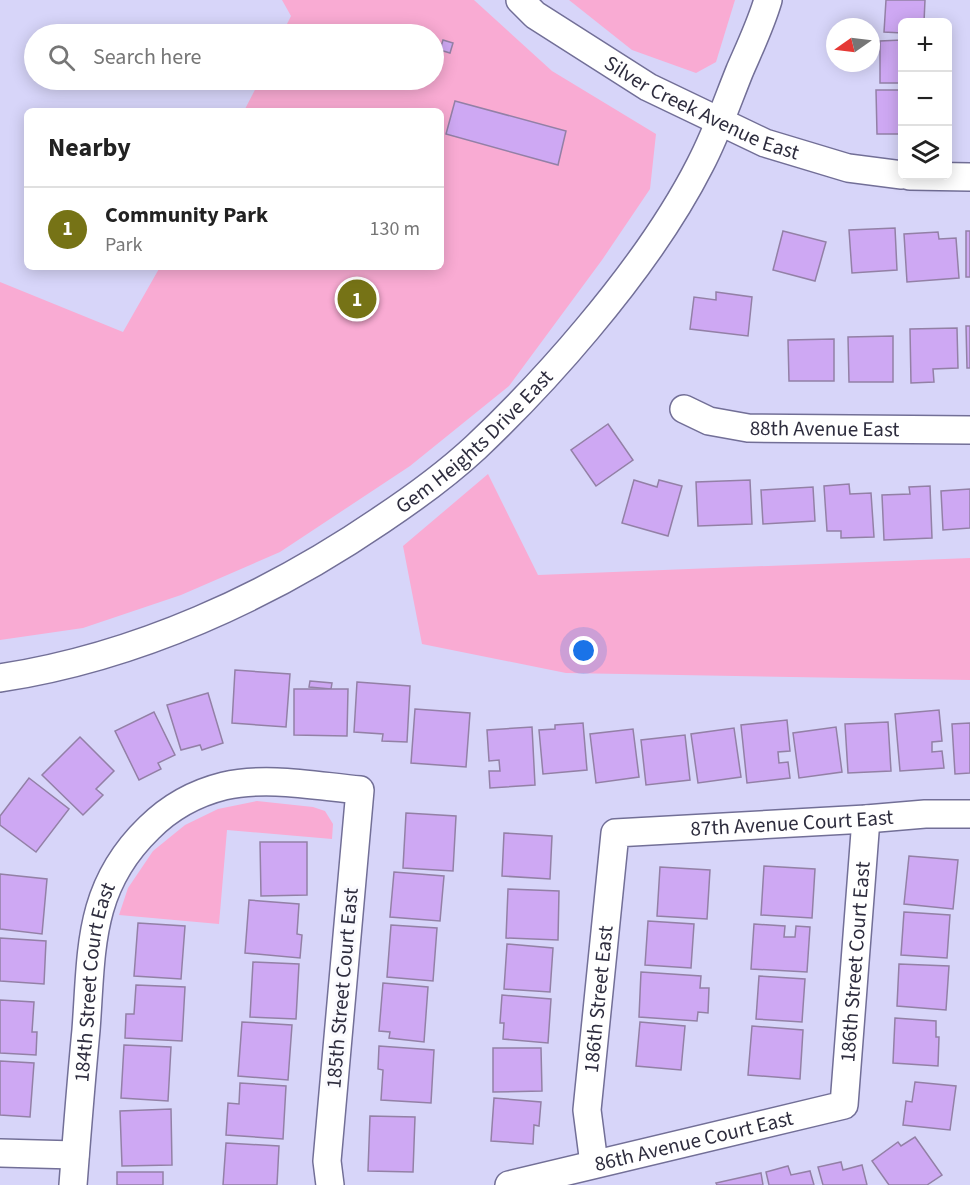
<!DOCTYPE html>
<meta charset="utf-8">
<style>
body{margin:0;font-family:"Source Sans 3",sans-serif;background:#f6f6f6;color:#222}
.controls{position:absolute;right:18px;top:18px;display:grid;overflow:hidden;border-radius:9px;box-shadow:0 3px 15px #0003}
.controls button{width:54px;height:54px;display:grid;place-items:center;padding:0;border:0;border-bottom:2px solid #e0e0e0;background:#fff;color:#222;font:30px sans-serif}
.compass{position:absolute;left:826px;top:18px;width:54px;height:54px;border-radius:50%;background:#fff;box-shadow:0 3px 15px #0003;rotate:256deg}
.you{position:absolute;left:584px;top:651px;width:21px;height:21px;margin:-15px;border:4px solid #fff;border-radius:50%;background:#1a73e8;box-shadow:0 0 0 9px #1a73e833}
.badge{display:grid;place-items:center;width:39px;height:39px;border-radius:50%;background:#767316;color:#fff;font-size:20px;font-weight:700}
.pin{position:absolute;translate:-50% -50%;border:3px solid #fff;box-shadow:0 2px 6px #0006}
.list{margin:0;padding:0;list-style:none}
h2{display:flex;justify-content:space-between;align-items:center;height:78px;margin:0;padding:0 24px;font-size:26px}
h2 small{font-size:20px;font-weight:400;color:#767676}
.list li{display:grid;grid-template-columns:39px 1fr auto;gap:18px;align-items:center;box-sizing:border-box;height:84px;padding:0 24px;border-top:2px solid #e0e0e0}
.list b{display:block;font-size:22px;white-space:nowrap}
.list p{margin:0;font-size:20px;white-space:nowrap;color:#767676}
.list em{font-size:20px;font-style:normal;color:#767676}
.icon{flex:none;width:33px;height:33px;fill:none;stroke:currentColor;stroke-width:2;stroke-linecap:round;stroke-linejoin:round}
.map{position:relative;flex:none;width:970px;height:1185px;overflow:hidden}
.search{position:absolute;background:#fff;box-shadow:0 3px 15px #0003;left:24px;top:24px;width:420px;height:66px;display:flex;align-items:center;gap:15px;box-sizing:border-box;padding:0 21px;border-radius:33px;color:#767676;font-size:22px}
.panel{position:absolute;background:#fff;box-shadow:0 3px 15px #0003;left:24px;top:108px;width:420px;height:162px;border-radius:9px}
.map>svg:first-child{display:block}
</style>
<div class="map">
<svg width="970" height="1185" viewBox="0 0 970 1185">
<rect width="100%" height="100%" fill="#d7d5f9"/>
<g fill="#f9abd3">
<path d="M282 0H474L552 71 656 134 650 189 602 260 509 386 410 466 280 552 181 595 83 628 0 640V282L123 332 160 267H441V111H244L260 80H434V34H282L291 16Z"/>
<path d="M569 0H735L716 62 696 73 632 50Z"/>
<path d="M488 474 538 575 970 558V680L566 673 422 644 403 546Z"/>
<path d="M257 801 313 807 325 811 333 824 332 839 227 830 219 924 119 915 128 888 153 851 185 825 218 809Z"/>
</g>
<g fill="#cea8f3" stroke="#9380a6" stroke-width="1.5">
<path d="M886 0H925L924 22H902V33L884 32Z"/>
<path d="M443 40 453 43 450 53 440 50Z"/>
<path d="M902 40V83H880V41Z"/>
<path d="M876 90H902V134H877Z"/>
<path d="M455 101 566 131 558 165 446 134Z"/>
<path d="M895 228 897 270 852 273 849 230Z"/>
<path d="M783 231 826 242 815 281 773 270Z"/>
<rect x="966" y="231" width="4" height="46"/>
<path d="M938 232 939 239 956 238 959 278 907 282 904 234Z"/>
<path d="M716 292 752 297 748 336 690 329 694 297 716 300Z"/>
<path d="M966 326H970V368H967Z"/>
<path d="M957 328 958 368 933 369 934 382 911 383 910 329Z"/>
<path d="M893 336V382H849L848 337Z"/>
<path d="M834 339V381H789L788 340Z"/>
<path d="M608 424 633 460 596 486 571 450Z"/>
<path d="M634 480 657 487 659 480 682 486 668 536 622 523Z"/>
<path d="M750 480 752 524 698 526 696 482Z"/>
<path d="M849 484 850 494 871 493 874 537 841 538V531H827L824 486Z"/>
<path d="M930 486 932 538 884 540 882 495 910 494 909 487Z"/>
<path d="M813 487 815 521 763 524 761 490Z"/>
<path d="M970 489V528L943 530 941 491Z"/>
<path d="M235 670 290 674 286 727 232 723Z"/>
<path d="M310 681 332 683 331 689 309 687Z"/>
<path d="M357 682 410 686 407 742 382 741 383 734 354 732Z"/>
<path d="M294 689H348L347 736 294 735Z"/>
<path d="M208 693 223 743 202 750 200 745 181 750 167 705Z"/>
<path d="M415 709 470 713 466 767 411 763Z"/>
<path d="M939 710 942 741 932 742V752L942 751 944 768 900 771 895 714Z"/>
<path d="M154 712 175 755 158 763 161 769 139 780 115 731Z"/>
<path d="M787 720 790 751 778 752 779 763 788 762 790 778 747 783 741 725Z"/>
<path d="M888 722 891 771 848 773 845 724Z"/>
<path d="M583 723 587 770 543 774 539 730 555 729V725Z"/>
<path d="M970 723V773L955 774 952 724Z"/>
<path d="M532 727 535 785 490 788 489 771H500L499 760 489 761 487 730Z"/>
<path d="M836 727 842 772 799 778 793 733Z"/>
<path d="M734 728 741 777 698 783 691 734Z"/>
<path d="M633 729 639 777 596 783 590 734Z"/>
<path d="M685 735 690 780 646 785 641 740Z"/>
<path d="M80 737 114 771 96 789 103 795 83 815 42 775Z"/>
<path d="M29 778 69 809 36 852 0 825V816Z"/>
<path d="M406 813 456 816 453 871 403 868Z"/>
<path d="M504 833 552 836 550 879 502 876Z"/>
<path d="M260 842H307V895L261 896Z"/>
<path d="M909 856 958 860 953 909 904 904Z"/>
<path d="M764 866 815 869 812 918 761 915Z"/>
<path d="M660 867 710 870 707 919 657 916Z"/>
<path d="M394 872 444 876 440 921 390 917Z"/>
<path d="M0 874 47 879 42 934 0 929Z"/>
<path d="M508 889 559 891 558 940 506 938Z"/>
<path d="M249 900 299 904 297 934 302 935 300 958 245 953Z"/>
<path d="M904 912 950 915 947 958 901 955Z"/>
<path d="M648 921 694 924 691 968 645 965Z"/>
<path d="M138 923 185 926 181 979 134 976Z"/>
<path d="M754 924 785 926 784 937H795L796 926 810 927 807 972 751 969Z"/>
<path d="M391 925 437 928 433 981 387 977Z"/>
<path d="M0 938 46 941 44 984 0 981Z"/>
<path d="M507 944 553 948 550 992 504 989Z"/>
<path d="M253 962 299 964 296 1019 250 1017Z"/>
<path d="M899 964 949 966 946 1010 897 1006Z"/>
<path d="M641 972 701 976 700 988H709L708 1013 698 1012 697 1021 639 1017Z"/>
<path d="M759 976 805 979 802 1022 756 1019Z"/>
<path d="M383 983 428 987 424 1042 389 1038 390 1032 379 1031Z"/>
<path d="M136 985 185 987 182 1041 125 1038 126 1014H134Z"/>
<path d="M502 995 551 999 548 1043 503 1039 504 1023H500Z"/>
<path d="M0 1000 34 1002 32 1032H37L36 1055 0 1053Z"/>
<path d="M895 1018 936 1021V1037H939L938 1066 893 1063Z"/>
<path d="M242 1022 292 1025 288 1080 238 1076Z"/>
<path d="M640 1022 685 1026 681 1070 636 1066Z"/>
<path d="M752 1026 803 1030 800 1079 748 1075Z"/>
<path d="M124 1045 171 1047 168 1101 121 1098Z"/>
<path d="M379 1046 434 1050 431 1103 381 1100 383 1070 378 1069Z"/>
<path d="M493 1048H541L542 1091 493 1092Z"/>
<path d="M0 1061 34 1063 30 1117 0 1115Z"/>
<path d="M915 1082 956 1086 950 1130 903 1125 906 1101 912 1102Z"/>
<path d="M240 1083 286 1086 283 1139 226 1135 228 1103 239 1104Z"/>
<path d="M494 1098 541 1102 539 1126 534 1125 533 1144 491 1141Z"/>
<path d="M171 1109 172 1165 122 1166 120 1111Z"/>
<path d="M370 1116 415 1117 413 1172 368 1171Z"/>
<path d="M915 1137 942 1175 927 1185H889L872 1161 898 1142 901 1146Z"/>
<path d="M226 1143 279 1146 277 1185H223Z"/>
<path d="M841 1162 843 1170 862 1165 867 1185H823L818 1167Z"/>
<path d="M788 1166 791 1175 810 1171 814 1185H769L766 1172Z"/>
<rect x="117" y="1172" width="46" height="13"/>
<path d="M761 1173 763 1185H717L716 1183Z"/>
</g>
<g fill="none" stroke-linecap="round" stroke-linejoin="round">
<defs>
<g id="minor">
<path id="s1" d="M520 0 535 15 648 87 765 143 848 168 902 175"/>
<path d="M910 176 970 177"/>
<path id="s2" d="M684 409 709 421 748 428 970 430"/>
<path id="s3" d="M0 678C137 657 268 597 381 520 414 498 447 474 476 447 515 410 552 371 587 329 629 279 670 224 700 165 716 135 727 102 740 70 750 47 761 24 768 0"/>
<path d="M0 1153 75 1155"/>
<path id="s4" d="M594 1164 587 1110 615 833 866 819 925 814H970"/>
<path id="s5" d="M73 1185C77 1133 81 1082 86 1030 92 951 87 888 149 828 169 808 196 793 224 786 267 776 316 786 360 790L327 1161 330 1185"/>
<path id="s6" d="M509 1185 844 1105 866 819"/>
</g>
</defs>
<use href="#minor" stroke="#726f97" stroke-width="30"/>
<use href="#minor" stroke="#fff" stroke-width="27"/>
</g>
<g text-anchor="middle" stroke-width="6" stroke-linejoin="round" paint-order="stroke">
<g font-size="21" fill="#2e2d3e" stroke="#fafafe">
<text dy="7" stroke="none"><textPath href="#s1" startOffset="213">Silver Creek Avenue East</textPath></text>
<text dy="7" stroke="none"><textPath href="#s2" startOffset="144">88th Avenue East</textPath></text>
<text dy="7" stroke="none"><textPath href="#s3" startOffset="538">Gem Heights Drive East</textPath></text>
<text dy="7" stroke="none"><textPath href="#s4" startOffset="510">87th Avenue Court East</textPath></text>
<text dy="7" stroke="none"><textPath href="#s6" startOffset="488">186th Street Court East</textPath></text>
<text dy="7" stroke="none"><textPath href="#s5" startOffset="204">184th Street Court East</textPath></text>
<text transform="translate(342 988) rotate(-85)" y="7">185th Street Court East</text>
<text dy="7" stroke="none"><textPath href="#s4" startOffset="166">186th Street East</textPath></text>
<text dy="7" stroke="none"><textPath href="#s6" startOffset="190">86th Avenue Court East</textPath></text>
</g>
</g>
</svg>
<div class="controls">
<button>+</button>
<button>−</button>
<button><svg class="icon" aria-label="layers" viewBox="0 0 24 24"><path d="M12 4l9 5-9 5-9-5zM3 14l9 5 9-5"/></svg></button>
</div>
<svg class="compass" viewBox="-18 -18 36 36"><path d="M0-13l5 13h-10z" fill="#e53935"/><path d="M0 13l5-13h-10z" fill="#767676"/></svg>
<div class="you"></div>
<div class="pin badge" style="left:357px;top:299px">1</div>
<div class="search"><svg class="icon" aria-label="search" viewBox="0 0 24 24"><circle cx="10" cy="10" r="6"/><path d="M15 15l6 6"/></svg>Search here</div>
<section class="panel">
<h2>Nearby<small></small></h2>
<ul class="list">
<li><span class="badge">1</span><div><b>Community Park</b><p>Park</p></div><em>130 m</em></li>
</ul>
</section>
</div>
